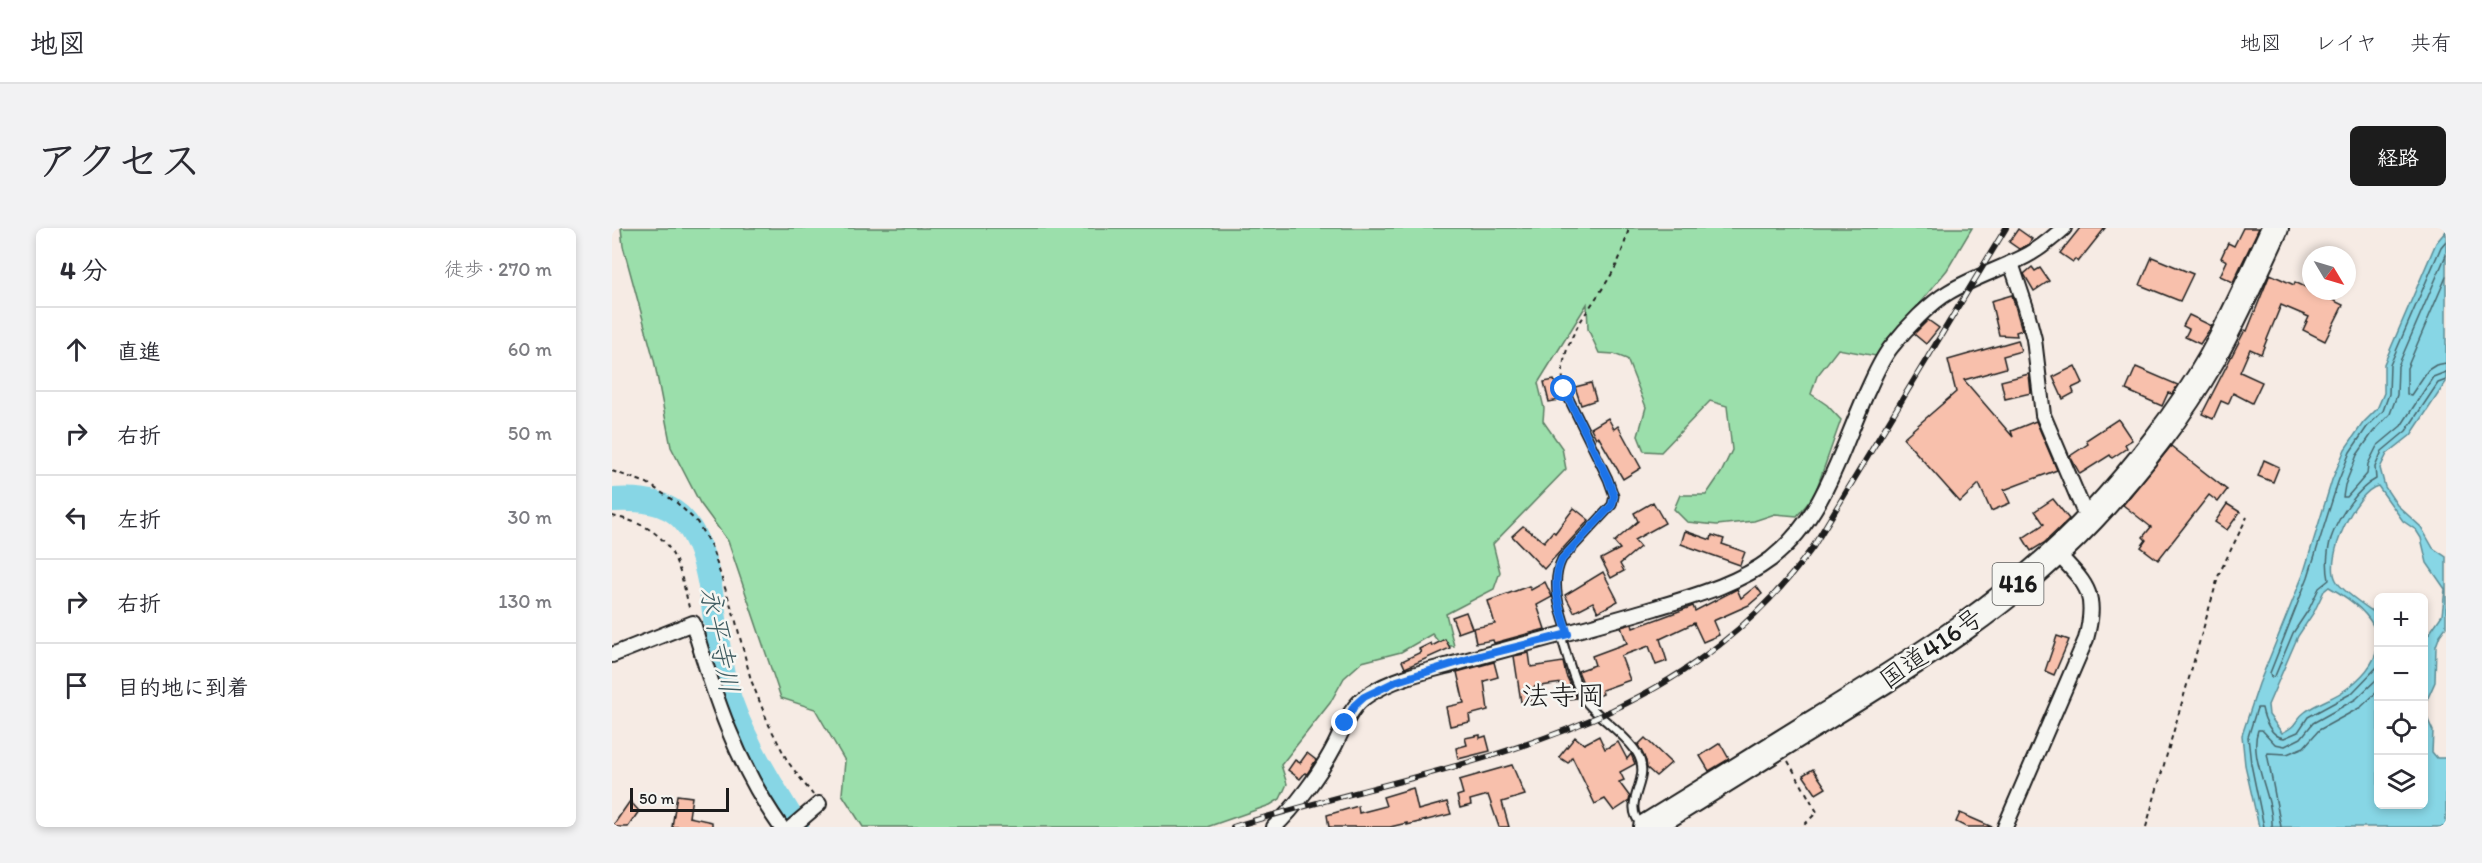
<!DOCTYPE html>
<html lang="ja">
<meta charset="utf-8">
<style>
body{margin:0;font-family:Itim,"Klee One",sans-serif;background:#f2f2f3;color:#2b2b33}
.controls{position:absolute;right:18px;bottom:18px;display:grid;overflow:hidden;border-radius:9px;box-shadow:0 3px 9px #0003}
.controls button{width:54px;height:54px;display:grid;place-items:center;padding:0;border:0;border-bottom:2px solid #e1e1e2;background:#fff;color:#2b2b33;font:30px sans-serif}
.compass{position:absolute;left:1690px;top:18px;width:54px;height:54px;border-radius:50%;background:#fff;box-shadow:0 3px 9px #0003;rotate:128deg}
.scale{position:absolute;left:18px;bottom:15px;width:99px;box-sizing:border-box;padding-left:6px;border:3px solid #1c1c1c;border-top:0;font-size:16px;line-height:21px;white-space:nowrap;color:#1c1c1c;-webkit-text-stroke:4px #f6f6f2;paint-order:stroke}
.stop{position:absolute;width:18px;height:18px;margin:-14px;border:4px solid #1a73e8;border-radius:50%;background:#fff}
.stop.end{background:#1a73e8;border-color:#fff;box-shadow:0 2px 6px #0008}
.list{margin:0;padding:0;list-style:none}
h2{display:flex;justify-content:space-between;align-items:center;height:78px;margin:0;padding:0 24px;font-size:26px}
h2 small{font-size:20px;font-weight:400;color:#7c7c81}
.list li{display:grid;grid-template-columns:39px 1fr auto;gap:18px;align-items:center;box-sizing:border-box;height:84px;padding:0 24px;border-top:2px solid #e1e1e2}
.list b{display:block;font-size:22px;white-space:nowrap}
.list em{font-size:20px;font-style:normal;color:#7c7c81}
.icon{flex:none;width:33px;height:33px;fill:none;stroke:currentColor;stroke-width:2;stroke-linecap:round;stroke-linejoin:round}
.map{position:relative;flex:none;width:1834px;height:599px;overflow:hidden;border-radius:9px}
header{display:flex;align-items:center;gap:36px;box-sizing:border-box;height:84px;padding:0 30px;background:#fff;border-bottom:2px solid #e1e1e2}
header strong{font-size:28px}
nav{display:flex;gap:33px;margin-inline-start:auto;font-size:21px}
.intro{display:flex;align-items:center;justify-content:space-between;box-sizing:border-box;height:144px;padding:0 36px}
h1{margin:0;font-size:42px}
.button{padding:15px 27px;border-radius:9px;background:#1c1c1c;color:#fff;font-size:21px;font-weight:700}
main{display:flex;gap:36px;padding:0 36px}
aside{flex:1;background:#fff;border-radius:9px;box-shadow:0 3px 9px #0003}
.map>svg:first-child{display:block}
</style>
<header>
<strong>地図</strong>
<nav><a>地図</a><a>レイヤ</a><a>共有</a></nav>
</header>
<div class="intro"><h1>アクセス</h1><a class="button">経路</a></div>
<main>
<aside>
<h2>4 分<small>徒歩 · 270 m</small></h2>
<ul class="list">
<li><svg class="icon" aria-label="ahead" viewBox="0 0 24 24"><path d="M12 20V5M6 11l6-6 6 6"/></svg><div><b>直進</b></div><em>60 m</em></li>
<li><svg class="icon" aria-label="right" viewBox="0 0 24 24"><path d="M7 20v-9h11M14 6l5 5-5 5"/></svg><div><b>右折</b></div><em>50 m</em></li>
<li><svg class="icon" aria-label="left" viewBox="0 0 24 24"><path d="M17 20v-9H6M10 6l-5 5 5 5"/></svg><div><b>左折</b></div><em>30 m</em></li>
<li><svg class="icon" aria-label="right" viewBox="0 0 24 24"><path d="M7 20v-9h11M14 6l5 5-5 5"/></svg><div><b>右折</b></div><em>130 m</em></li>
<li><svg class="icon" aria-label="arrive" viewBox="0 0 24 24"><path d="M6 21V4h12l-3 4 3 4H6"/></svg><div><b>目的地に到着</b></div></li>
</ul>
</aside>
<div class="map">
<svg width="1834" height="599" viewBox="0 0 1834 599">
<rect width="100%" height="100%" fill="#f6ebe4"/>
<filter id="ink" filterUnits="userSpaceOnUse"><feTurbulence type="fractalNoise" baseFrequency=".0167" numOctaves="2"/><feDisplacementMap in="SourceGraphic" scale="12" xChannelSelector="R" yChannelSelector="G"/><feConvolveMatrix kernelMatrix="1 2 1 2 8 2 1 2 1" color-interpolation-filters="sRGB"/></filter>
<g filter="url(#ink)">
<path fill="#9bdfab" stroke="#5c7e64" stroke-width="1.5" d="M9 0H1360L1335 42 1264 128 1226 121 1205 148 1199 166 1215 177 1229 192 1202 268 1185 288 1163 286 1142 293 1105 297 1075 294 1062 281 1068 267H1094L1109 245 1120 222 1115 178 1098 173 1049 224 1032 223 1026 208 1034 179 1015 131 1002 126 987 125 976 101 975 76 926 155 932 180 931 193 950 220 954 241 881 316 888 344 882 361 834 386 842 418H830L820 406 789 424 750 434 732 450 718 475 669 537 675 556 668 571 658 577 595 599H251L230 566 233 533 203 481 169 470 116 313 88 275 59 219 42 132 11 18Z"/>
<path fill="#87d6e5" stroke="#5c8c95" stroke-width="1.5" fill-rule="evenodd" d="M1834 3V154L1799 207 1775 226 1768 240 1773 259 1785 277 1809 299 1821 320 1834 329V399L1828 407 1824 418 1823 454 1815 472 1813 485 1821 503 1820 524 1825 530H1834V599H1647L1633 537 1630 507 1647 456 1691 347 1720 252 1733 221 1751 195 1765 181 1772 165V136L1824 15ZM1766 258 1791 293 1804 302 1809 310 1815 335 1833 361 1830 387 1814 410 1812 433V576H1766V387C1756 380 1729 363 1724 352 1712 329 1744 263 1766 258ZM1717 359C1764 385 1788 419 1737 459 1724 470 1706 474 1693 484 1682 492 1687 497 1670 505L1657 487 1656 477 1686 408 1702 384 1712 363Z"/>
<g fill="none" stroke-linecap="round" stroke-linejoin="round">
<g stroke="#47666c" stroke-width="1.5">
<path d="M1834 13 1829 19 1778 137 1777 166 1771 183 1755 199 1738 224 1726 254 1696 349 1658 445 1659 449 1663 448 1681 405 1697 381 1707 360 1717 352C1714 338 1715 319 1721 305 1728 287 1746 260 1764 251L1763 239 1770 223 1794 203 1826 155 1834 152"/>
<path d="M1834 27 1786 138 1785 167 1778 186 1761 204 1745 227 1733 257 1731 269H1735L1755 246 1756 236 1765 218 1789 198 1821 149 1834 144"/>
<path d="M1834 49 1795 140V166L1799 167 1816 142 1824 137 1834 135"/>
<path d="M1652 599 1639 536 1636 509 1645 480H1650C1652 491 1659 509 1672 510L1686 504 1696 489 1740 465 1766 438"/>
<path d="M1660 599C1662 569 1636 531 1646 502H1650L1663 516 1673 518 1689 510 1701 495 1744 471 1766 450"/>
<path d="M1669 599 1655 525 1675 526 1692 519 1707 502 1749 479 1766 463"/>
</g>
<path stroke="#87d6e5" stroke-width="24" d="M0 272C19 271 41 271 58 281 106 308 100 408 113 456 128 508 157 553 185 599"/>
</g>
<g fill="#f8c0ac" stroke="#1c1c1c" stroke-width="1.5">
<path d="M1468 0H1493L1466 34 1463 31 1461 34 1448 25Z"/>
<path d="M1631 0H1647L1621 54 1608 48 1615 33 1609 30 1616 15 1622 18Z"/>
<path d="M1406 1 1420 11 1416 17 1407 21 1397 14Z"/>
<path d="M1540 29 1581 46 1568 73 1528 57Z"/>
<path d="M1420 39 1423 43 1428 40 1437 53 1422 63 1412 46Z"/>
<path d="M1658 46 1682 57 1683 54 1731 77 1713 113 1691 102 1697 89 1669 77 1649 126 1638 121 1628 144 1650 154 1640 175 1621 165 1616 176 1609 173 1601 191 1590 186 1633 102 1635 103Z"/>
<path d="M1400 67 1410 102 1404 104 1405 108 1387 107 1379 73Z"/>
<path d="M1577 87 1600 98 1588 116 1573 109 1577 101 1571 98Z"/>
<path d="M1316 92 1327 100 1314 116 1302 106Z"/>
<path d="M1406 112 1409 123 1391 128 1394 140 1352 152 1401 209 1399 203 1424 193 1445 242 1392 262 1398 275 1379 283 1367 256 1348 274 1291 210 1344 164 1336 132Z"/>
<path d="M1463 138 1471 155 1460 160 1462 165 1451 171 1441 149Z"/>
<path d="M1524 139 1566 157 1560 166 1556 165 1550 178 1514 162Z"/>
<path d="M1417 146 1419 165 1393 171 1389 153Z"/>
<path d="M942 152 948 172 937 174 932 154Z"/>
<path d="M979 155 984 172 969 177 963 159Z"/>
<path d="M996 190 1002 201 1006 198 1029 240 1011 251 986 208 984 210 979 200Z"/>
<path d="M1506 191 1520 212 1513 216 1515 220 1500 230 1498 227 1468 246 1458 228 1476 216 1474 212Z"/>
<path d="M1559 218 1615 262 1606 274 1597 267 1546 332 1529 319 1534 312 1531 309 1539 299 1511 277Z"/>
<path d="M1652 232 1667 239 1661 254 1646 248Z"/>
<path d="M1441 271 1457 291 1432 315 1419 323 1411 310 1432 296 1423 283Z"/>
<path d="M1041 274 1053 295 1022 312 1028 319 1008 336 1012 343 999 350 989 331 1008 321 1002 314 1026 293 1022 285Z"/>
<path d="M1615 276 1628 284 1615 302 1603 294Z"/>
<path d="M962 280 977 292 932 341 900 308 911 298 932 314 941 303 943 305Z"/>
<path d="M1073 303 1099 312 1100 307 1112 311 1110 316 1133 324 1128 337 1069 316Z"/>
<path d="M991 344 1006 373 986 384 981 374 962 384 953 367Z"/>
<path d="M933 354 940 369 925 377 933 401 882 415 881 412 864 415 861 400 883 396 876 373 917 358 919 362Z"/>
<path d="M1144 358 1150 366 1137 377 1101 393 1107 407 1091 414 1082 395 1048 411 1055 433 1044 437 1037 418 1009 428 1018 452 990 462 991 466 979 471 976 467 966 443 983 437 980 428 1015 415 1009 399 1020 396 1021 400 1081 378 1083 383 1125 361 1129 370Z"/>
<path d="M854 384 860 400 846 405 840 389Z"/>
<path d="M1445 408 1457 412 1442 447 1433 443Z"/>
<path d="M833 411 838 420 793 440 790 433 809 424 807 421 819 415 820 418Z"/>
<path d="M917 425 919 439 951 434 954 447 965 470 955 471 950 455 922 459 924 472 909 474 902 428Z"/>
<path d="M882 434 886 449 872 453 876 482 857 487 858 494 838 498 834 479 852 475 845 444Z"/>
<path d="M868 507V510L874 508 878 523 846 531 844 520 855 517 853 510Z"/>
<path d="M987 508 993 521 1006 514 1015 531 1019 526 1023 536 1008 544 1012 552 1007 554 1018 569 1017 573 1002 583 993 571 983 576 960 529 956 535 947 529 963 509 972 516Z"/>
<path d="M1033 510 1059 535 1044 548 1035 540 1034 533 1026 517Z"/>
<path d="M1108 515 1117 531 1097 543 1088 528Z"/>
<path d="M695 525 704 532 695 546 693 545 688 551 676 542 683 532 688 535Z"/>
<path d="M900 537 913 567 890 574 897 599H887L876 567 858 572 859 577 848 580 845 568 851 566 847 552Z"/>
<path d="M1201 541 1214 560 1204 566 1191 547Z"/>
<path d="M801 560 806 582 835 574 839 586 795 597V595L778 599H717L715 587 746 578 747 585 774 578 771 569Z"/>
<path d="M65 567 80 569 77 589 100 594V599H60Z"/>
<path d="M18 573 27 583 16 599H0Z"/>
<path d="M1348 585 1380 599H1354L1344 594Z"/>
</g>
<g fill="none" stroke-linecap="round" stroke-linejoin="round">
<defs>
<g id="lane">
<path d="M952 161 996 251 1002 268 1000 277 950 331C938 355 948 382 956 406"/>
<path d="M949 408C955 426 963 462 976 476 991 493 1013 506 1025 525 1042 553 1007 573 1030 598"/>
</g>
<g id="street">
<path d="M1399 35 1414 80 1422 111 1431 187 1471 281 1480 289"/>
<path d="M0 427 81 395C102 468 125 537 169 599"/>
<path d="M180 599 207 576"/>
<path d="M662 599C683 580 709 544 722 519 732 500 737 479 756 467 782 450 815 443 845 435 911 416 977 400 1043 380 1082 368 1126 356 1159 331 1213 288 1228 224 1255 164 1262 149 1269 131 1280 118 1294 100 1318 75 1337 64 1362 49 1389 41 1414 28 1428 21 1440 10 1452 0"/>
<path d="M1393 599 1474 411C1486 365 1475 357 1444 324"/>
</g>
<path id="highway" d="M1035 599C1086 568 1135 537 1185 506 1289 442 1396 379 1480 289 1523 243 1569 185 1600 130 1623 88 1643 44 1663 0"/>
</defs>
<use href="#lane" stroke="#1c1c1c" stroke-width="11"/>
<use href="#street" stroke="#1c1c1c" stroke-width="18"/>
<use href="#highway" stroke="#1c1c1c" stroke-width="30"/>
<g stroke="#1c1c1c" stroke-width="2" stroke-dasharray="4.5 4.5" stroke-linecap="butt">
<path d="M951 153C947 108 987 73 1005 36 1010 25 1014 11 1017 0"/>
<path d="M0 243 35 255 65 275 85 294 99 318 123 390 139 452 157 497 176 534 201 567"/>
<path d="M0 288C60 300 66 330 78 384"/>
<path d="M1176 533 1205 584 1190 599"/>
<path d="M1534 599 1607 346 1635 289"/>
</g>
<use href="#lane" stroke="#f6f6f2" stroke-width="7"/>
<use href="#street" stroke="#f6f6f2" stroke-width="14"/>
<use href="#highway" stroke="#f6f6f2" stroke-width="26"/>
<defs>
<path id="rail" d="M621 599C835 532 1058 517 1201 319L1394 0"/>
</defs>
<use href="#rail" stroke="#1c1c1c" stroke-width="6"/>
<use href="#rail" stroke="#f6f6f2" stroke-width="4" stroke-dasharray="11" stroke-linecap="butt"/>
</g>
</g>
<g fill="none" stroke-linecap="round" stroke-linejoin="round" filter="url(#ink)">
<path stroke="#1a73e8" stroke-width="8" d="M733 495 742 478 752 469 785 453 860 430 956 406C948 382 938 355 950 331L1000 277 1002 268 996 251 952 161"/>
</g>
<g text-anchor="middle" stroke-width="5" stroke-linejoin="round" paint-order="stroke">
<rect fill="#f6f6f2" stroke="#5d5d5c" stroke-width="1.5" x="1380.5" y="335" width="51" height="42" rx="4.5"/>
<g font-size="24" font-weight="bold" fill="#1c1c1c">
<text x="1406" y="364">416</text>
</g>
<g font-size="26" fill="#1c1c1c" stroke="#f6f6f2">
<text transform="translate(1319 420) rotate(-35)" y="9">国道416号</text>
</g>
<g font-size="27" font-style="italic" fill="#415d62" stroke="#f6f6f2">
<text transform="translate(108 412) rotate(79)" y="9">永平寺川</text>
</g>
<g font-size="28" fill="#1c1c1c" stroke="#f6f6f2">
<text x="951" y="477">法寺岡</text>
</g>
</g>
</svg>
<div class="controls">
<button>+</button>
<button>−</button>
<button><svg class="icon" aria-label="locate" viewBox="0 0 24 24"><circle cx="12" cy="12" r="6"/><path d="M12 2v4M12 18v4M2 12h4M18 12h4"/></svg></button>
<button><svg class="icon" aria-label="layers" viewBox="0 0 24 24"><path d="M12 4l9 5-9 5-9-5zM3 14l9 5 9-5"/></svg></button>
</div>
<svg class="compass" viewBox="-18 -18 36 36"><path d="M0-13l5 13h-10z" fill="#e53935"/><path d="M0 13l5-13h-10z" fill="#7c7c81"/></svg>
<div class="scale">50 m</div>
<div class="stop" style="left:952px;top:161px"></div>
<div class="stop end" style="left:733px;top:495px"></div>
</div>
</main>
